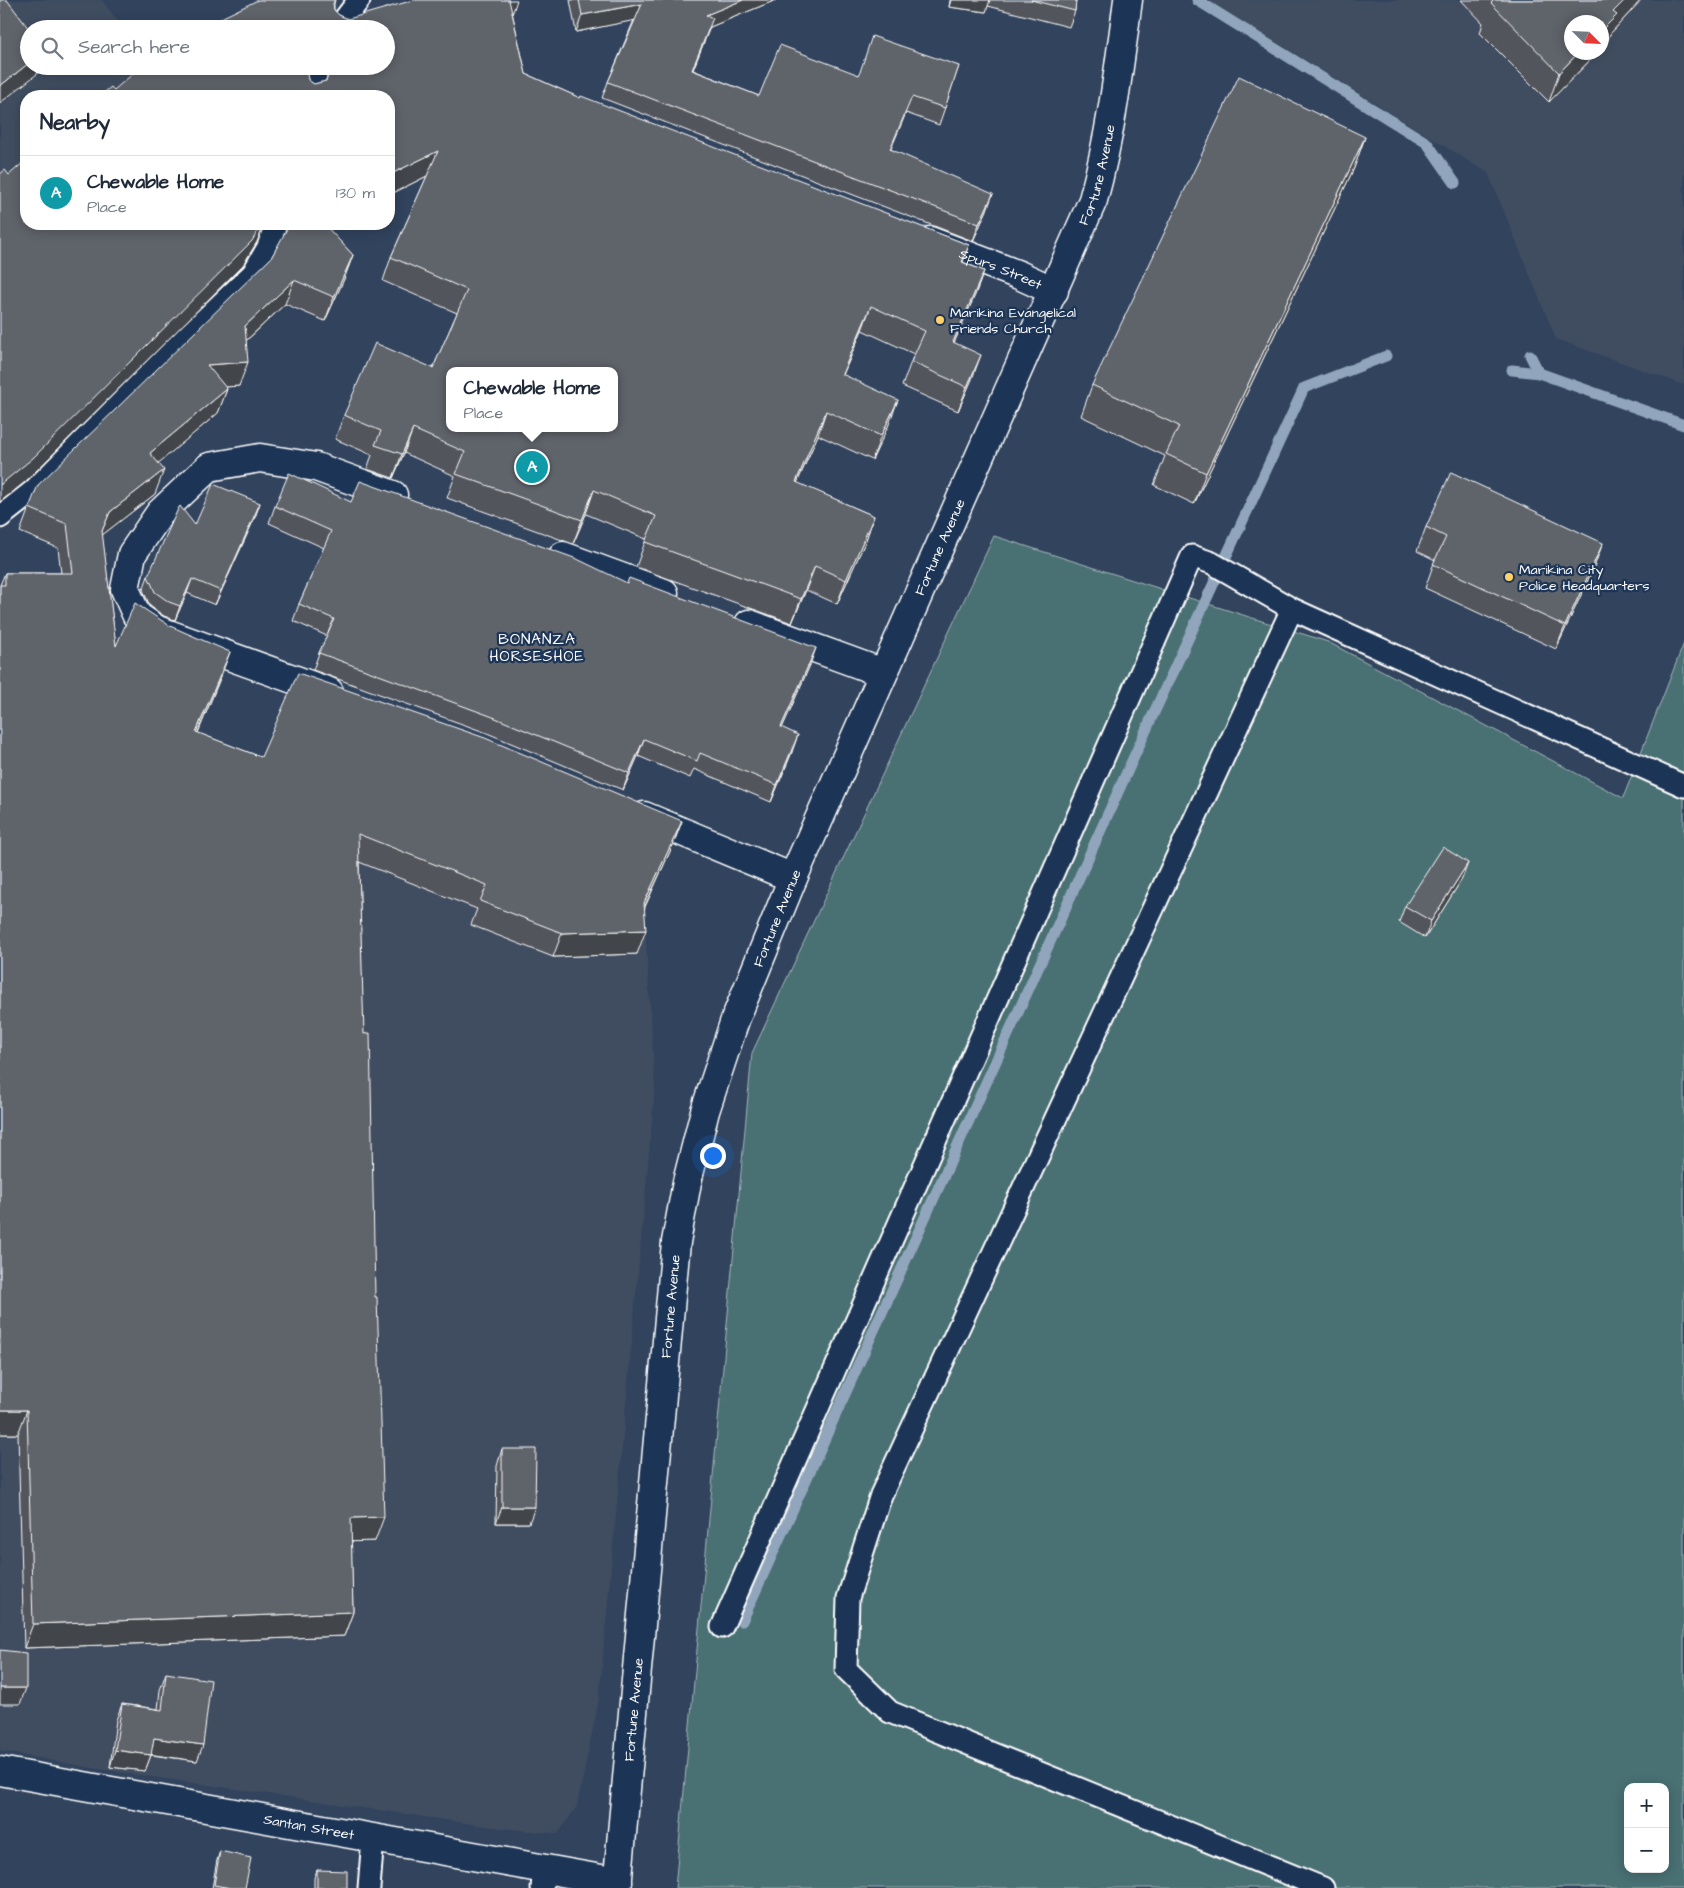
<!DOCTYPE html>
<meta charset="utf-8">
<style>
body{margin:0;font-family:"Architects Daughter",sans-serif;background:#f6f6f7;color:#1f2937}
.controls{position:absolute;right:15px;bottom:15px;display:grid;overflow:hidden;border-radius:10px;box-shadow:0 2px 12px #0003}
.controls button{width:45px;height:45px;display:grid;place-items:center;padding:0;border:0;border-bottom:1px solid #e0e1e3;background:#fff;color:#1f2937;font:25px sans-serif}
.compass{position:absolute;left:1564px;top:15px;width:45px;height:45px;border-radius:50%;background:#fff;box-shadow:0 2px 12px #0003;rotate:114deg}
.you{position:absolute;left:712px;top:1155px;width:18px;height:18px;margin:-12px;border:4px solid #fff;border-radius:50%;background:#1a73e8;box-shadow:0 0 0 8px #1a73e833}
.badge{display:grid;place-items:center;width:32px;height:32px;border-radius:50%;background:#b45309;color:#fff;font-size:16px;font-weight:700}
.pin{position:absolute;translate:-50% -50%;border:2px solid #fff;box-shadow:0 1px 5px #0006}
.popup{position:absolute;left:446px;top:367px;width:172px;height:65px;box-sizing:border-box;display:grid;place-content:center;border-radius:10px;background:#fff;filter:drop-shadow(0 1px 4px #0005);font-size:16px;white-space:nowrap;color:#747a83}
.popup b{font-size:19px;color:#1f2937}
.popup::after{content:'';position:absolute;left:50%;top:100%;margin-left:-10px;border:10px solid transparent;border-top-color:#fff}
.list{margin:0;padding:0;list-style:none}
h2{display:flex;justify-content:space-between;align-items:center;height:65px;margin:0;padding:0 20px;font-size:21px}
h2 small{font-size:16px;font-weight:400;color:#747a83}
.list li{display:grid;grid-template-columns:32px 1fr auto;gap:15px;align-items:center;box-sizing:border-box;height:75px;padding:0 20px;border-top:1px solid #e0e1e3}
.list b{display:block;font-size:19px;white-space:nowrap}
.list p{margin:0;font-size:16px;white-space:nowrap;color:#747a83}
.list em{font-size:16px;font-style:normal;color:#747a83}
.icon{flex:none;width:28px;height:28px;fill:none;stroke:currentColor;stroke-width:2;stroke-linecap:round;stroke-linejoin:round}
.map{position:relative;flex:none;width:1684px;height:1888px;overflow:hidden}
.search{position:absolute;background:#fff;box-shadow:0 2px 12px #0003;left:20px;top:20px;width:375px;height:55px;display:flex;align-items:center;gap:12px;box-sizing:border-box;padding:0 18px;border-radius:28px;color:#747a83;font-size:19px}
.panel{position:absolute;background:#fff;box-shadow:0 2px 12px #0003;left:20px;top:90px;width:375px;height:140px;border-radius:20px}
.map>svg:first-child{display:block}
</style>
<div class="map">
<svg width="1684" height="1888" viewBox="0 0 1684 1888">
<rect width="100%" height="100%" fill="#31435d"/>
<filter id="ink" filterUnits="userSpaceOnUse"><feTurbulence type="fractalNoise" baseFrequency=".02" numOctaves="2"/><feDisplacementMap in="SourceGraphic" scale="10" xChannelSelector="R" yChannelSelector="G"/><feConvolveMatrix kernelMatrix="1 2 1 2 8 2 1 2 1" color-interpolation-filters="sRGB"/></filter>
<g filter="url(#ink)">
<g fill="#3f4d61" fill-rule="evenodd">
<path d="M0 0H102L124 29H29V66H152L175 96H26V224L0 256Z"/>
<path d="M1208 0H1684V385L1556 339 1488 173ZM1572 22H1602V52H1572Z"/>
<path d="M0 684 645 926 655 1088 599 1700 577 1806 558 1834 493 1827 98 1769 0 1751Z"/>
</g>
<path fill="#4a7073" stroke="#a4b8b9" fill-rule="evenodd" d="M994 536 1328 642 1623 798 1684 643V1888H675L752 1053ZM1628 1787H1665V1869H1628Z"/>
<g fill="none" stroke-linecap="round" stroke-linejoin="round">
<g stroke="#91a6bc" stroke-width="11">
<path d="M1197 0 1427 143 1455 183"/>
<path d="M1530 355 1539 373"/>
<path d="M1512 370 1539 373 1684 425"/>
<path d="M742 1621 1152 717 1304 388 1386 356"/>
</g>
<defs>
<g id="service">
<path d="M337 29 359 0"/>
<path d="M309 96 319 66"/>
<path d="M0 517 33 491 188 335 253 273 268 247 276 224"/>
<path d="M1292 609 881 1495 848 1598 846 1669 890 1712 1323 1888"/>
<path d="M722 1627 1192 556 1212 563 1292 609 1684 786"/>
<path d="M369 1888 373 1838"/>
<path d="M542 1888 544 1868"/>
</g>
<g id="minor">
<path id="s1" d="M930 241 1019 275 1054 291"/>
<path d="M563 556 664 593"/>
<path d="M749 624 883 673"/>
<path d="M329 692 157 630 137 616 125 589 132 554 160 513 209 467 260 458 316 467 393 495"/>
<path d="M644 816 793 878"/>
<path id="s2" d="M0 1771 618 1882"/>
</g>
<g id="secondary">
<path id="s3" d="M617 1888 676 1242 687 1182 705 1111 735 1020 793 878 1093 200C1111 134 1119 68 1128 0"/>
</g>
</defs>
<use href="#service" stroke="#fff" stroke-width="25"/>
<use href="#minor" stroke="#fff" stroke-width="31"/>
<use href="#secondary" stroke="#fff" stroke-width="31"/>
<use href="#service" stroke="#1d3557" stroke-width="21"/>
<use href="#minor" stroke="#1d3557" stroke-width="28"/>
<use href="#secondary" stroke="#1d3557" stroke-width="28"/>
</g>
<g fill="#52555b" stroke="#fff">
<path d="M335 0 334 4V10L339 15 348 19 513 12H512L526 74 580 98 969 245 963 262 984 271 975 295 954 343 972 379 958 411 902 386 914 354 862 330 843 375 889 424 872 460 818 435 797 483 874 516 866 540 837 604 806 590 792 623 636 567 646 539 586 514 573 544 447 498 455 476 404 453 393 478 367 469 372 455 335 439 344 415 433 368 457 313 383 281 391 257 427 176 389 195 114 90 175 67 306 68 308 80 314 84 326 81 331 69 330 66H386V29H217L221 18Z"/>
<path d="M570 0H776L710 27 693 70 759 96 858 75 959 66 939 125 906 113 891 149 987 210 973 241 602 98 608 82 634 20 576 32Z"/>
<path d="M950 0H1076L1075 11 1069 27 988 6 986 12 949 7Z"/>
<path d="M1461 0H1641L1610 34 1606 45 1572 52H1598L1549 102 1480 33 1483 23Z"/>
<path d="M1365 137 1354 168 1194 504 1154 485 1165 456 1081 416 1092 385Z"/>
<path d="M287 224H334L333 225 328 229 353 255 344 279 325 321 285 304 246 341 239 386 225 387 227 389 218 413 158 463 155 494 102 535 116 646 221 676 198 733 261 757 682 821 673 845 645 907 637 954 553 957 471 925 477 909 359 862 375 1541H351L353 1612 344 1636 24 1648 18 1434H0V585L5 573H61L58 548 20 532 29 508 271 258 285 234Z"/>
<path d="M351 502 627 583 810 665 782 728 792 752 771 802 694 769 690 778 638 756 623 790 487 733 313 670 319 653 327 636 293 621 299 604 324 548 269 523 275 506Z"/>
<path d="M260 503 255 517 215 605 187 593 175 620 164 616 150 606 143 590 148 576 195 525Z"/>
<path d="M1426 527 1594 567 1556 649 1425 588 1435 560 1417 551Z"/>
<path d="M1462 879 1425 938 1399 922 1405 906Z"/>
<path d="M502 1449 529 1523H496L497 1466Z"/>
<path d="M166 1673 197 1761 151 1755 145 1771 110 1767 116 1720 122 1704 158 1709 160 1690Z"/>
<path d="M220 1851 245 1888H212L217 1860Z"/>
<path d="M317 1870 347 1888H314V1878Z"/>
</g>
<g fill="#42454a" stroke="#fff">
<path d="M503 0H517L513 12 498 14Z"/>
<path d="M743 0H776L710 27 686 86 706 15Z"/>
<path d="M951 0H990L986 12 949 7Z"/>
<path d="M1625 0H1641L1610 34 1606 45 1602 49V30L1613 12Z"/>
<path d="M642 4 636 20 576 32 582 15Z"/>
<path d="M1579 52H1598L1549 102 1559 73Z"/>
<path d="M29 63V66H40L37 74 0 103V86Z"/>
<path d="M1365 137 1354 168 1194 504 1206 473Z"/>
<path d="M438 151 429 175 389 195V175Z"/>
<path d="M993 194 987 210 973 241 979 224Z"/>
<path d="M262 224H264L257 242 243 265 25 482 0 502V485Z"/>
<path d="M314 224H334L333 225 308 240Z"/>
<path d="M353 255 344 279 325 321 334 297Z"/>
<path d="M984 271 975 295 944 366 953 342Z"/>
<path d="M294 280 285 304 236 350 245 326Z"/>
<path d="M871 306 862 330 833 398 842 374Z"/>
<path d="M981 355 972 379 958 411 967 387Z"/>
<path d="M248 362 239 386 198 389 207 365Z"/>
<path d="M227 389 218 413 142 477 150 453Z"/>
<path d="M898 400 889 424 872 460 881 436Z"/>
<path d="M826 411 818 435 787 506 796 482Z"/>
<path d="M413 429 404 453 393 478 402 454Z"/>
<path d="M164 470 155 494 101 536 102 531 110 512Z"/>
<path d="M594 490 586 514 573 544 582 520Z"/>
<path d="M260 503 255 517 215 605 221 591Z"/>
<path d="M874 516 866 540 837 604 846 580Z"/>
<path d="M1603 543 1594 567 1556 649 1565 626Z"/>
<path d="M815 566 806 590 792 623 801 599Z"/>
<path d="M192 579 187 593 175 620 180 606Z"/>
<path d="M816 648 810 665 775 744 781 727Z"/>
<path d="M230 652 221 676 188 756 196 732Z"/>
<path d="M798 735 792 752 771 802 777 785Z"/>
<path d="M644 739 638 756 623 790 629 773Z"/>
<path d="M682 821 673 845 635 927 644 903Z"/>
<path d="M1468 863 1462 879 1425 938 1431 921Z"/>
<path d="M646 930 637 954 553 957 562 933Z"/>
<path d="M0 1410H27L18 1434H0Z"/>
<path d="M502 1507H535L529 1523H496Z"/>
<path d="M384 1517 375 1541 342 1542 351 1518Z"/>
<path d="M353 1612 344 1636 24 1648 33 1624Z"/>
<path d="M0 1688H26L20 1704H0Z"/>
<path d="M154 1738 203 1745 197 1761 148 1754Z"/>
<path d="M115 1750 151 1755 145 1771 110 1767Z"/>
</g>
<g fill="#5f636a" stroke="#fff" fill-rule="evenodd">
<path d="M0 0H7L29 29V63L0 86Z"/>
<path d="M258 0H335L333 3 334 10 339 15 348 19 414 0H509L526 74 580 98 581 96 969 245 962 262 984 271 953 342 981 355 967 387 911 362 925 331 871 306 842 374 898 400 881 436 826 411 796 482 874 516 846 580 815 566 801 599 645 542 656 516 594 490 582 520 456 474 465 452 413 429 402 454 375 445 381 431 344 415 375 343 433 368 467 290 391 257 438 151 389 175V96H100L111 87 114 90 142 66H306V68L308 80 314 84 326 81 332 66H386V29H226L221 18ZM450 371H614V428H450Z"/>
<path d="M579 0H743L706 15 713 18 692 70 759 96 780 45 859 75 872 36 959 66 945 108 912 97 890 149 993 194 979 224 608 82 642 4 582 15Z"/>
<path d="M1031 0H1076L1075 11Z"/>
<path d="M1494 0H1625L1613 12 1617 15 1602 30V22H1572V52H1579L1559 73 1491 3Z"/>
<path d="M1239 76 1365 137 1206 473 1166 454 1179 426 1092 385Z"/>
<path d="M26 160V224H262L252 241 33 458 0 485V174L5 170 9 175Z"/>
<path d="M289 224H324L353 255 334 297 294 280 245 326 248 362 207 365 227 389 150 453 164 470 110 512 102 531 116 646 135 603 170 626 230 652 196 732 261 757 298 673 485 738 682 821 644 903 646 930 562 933 480 901 487 885 358 834 364 1034 370 1033 375 1297H377L384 1517 351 1518 353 1612 33 1624 27 1410H0V585H5V573H73L67 524 29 508 38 485 271 258 288 227Z"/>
<path d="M1451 472 1603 543 1565 626 1433 564 1446 537 1426 527Z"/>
<path d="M289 473 351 502 360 481 577 559 627 583 629 578 816 648 781 727 798 735 777 785 700 753 697 761 644 739 629 773 493 717 319 653 334 619 299 604 331 531 275 506Z"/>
<path d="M213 484 260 503 221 591 192 579 180 606 169 602 155 592 148 576 178 509 180 506 195 525Z"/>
<path d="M1443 847 1468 863 1431 921 1405 906Z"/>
<path d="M502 1449H536L535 1507H502Z"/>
<path d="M0 1650 26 1653V1688H0Z"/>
<path d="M166 1673 211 1680 203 1745 154 1738 151 1755 115 1750 122 1704 162 1710Z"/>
<path d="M220 1851 251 1858 245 1888H231L214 1885Z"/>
<path d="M317 1870 347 1871V1888H317Z"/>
</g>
</g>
<g fill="#ffd166" stroke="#1d3557" stroke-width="2">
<circle cx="940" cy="320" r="5"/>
<circle cx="1509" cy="577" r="5"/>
</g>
<g text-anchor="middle" stroke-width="4.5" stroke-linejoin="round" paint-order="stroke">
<g font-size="14" fill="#fff" stroke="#1d3557">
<text dy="5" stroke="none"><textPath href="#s3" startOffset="1799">Fortune Avenue</textPath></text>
<text dy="5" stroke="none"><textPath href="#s1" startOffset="76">Spurs Street</textPath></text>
<text dy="5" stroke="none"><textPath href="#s3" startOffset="1394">Fortune Avenue</textPath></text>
<text dy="5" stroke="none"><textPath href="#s3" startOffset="989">Fortune Avenue</textPath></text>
<text dy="5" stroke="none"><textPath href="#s3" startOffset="584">Fortune Avenue</textPath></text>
<text dy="5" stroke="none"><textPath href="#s3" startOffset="179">Fortune Avenue</textPath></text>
<text dy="5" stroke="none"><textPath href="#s2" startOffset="314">Santan Street</textPath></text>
</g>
<g font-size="14" fill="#fff" stroke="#1d3557" text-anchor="start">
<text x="950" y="317">Marikina Evangelical<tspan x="950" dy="16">Friends Church</tspan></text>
<text x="1519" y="574">Marikina City<tspan x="1519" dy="16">Police Headquarters</tspan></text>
</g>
<g font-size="15" letter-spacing="1" fill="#fff" stroke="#1d3557">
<text x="537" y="644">BONANZA<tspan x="537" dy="17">HORSESHOE</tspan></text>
</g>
</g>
</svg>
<div class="controls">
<button>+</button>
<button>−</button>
</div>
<svg class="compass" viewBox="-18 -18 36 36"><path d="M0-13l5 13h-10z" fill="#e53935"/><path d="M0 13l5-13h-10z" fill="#747a83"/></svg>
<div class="you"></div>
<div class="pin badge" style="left:532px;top:467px;background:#0f9aa8">A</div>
<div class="popup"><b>Chewable Home</b>Place</div>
<div class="search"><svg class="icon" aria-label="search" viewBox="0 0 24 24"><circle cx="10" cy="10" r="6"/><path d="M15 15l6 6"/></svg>Search here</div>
<section class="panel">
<h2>Nearby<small></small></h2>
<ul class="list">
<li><span class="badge" style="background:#0f9aa8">A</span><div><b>Chewable Home</b><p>Place</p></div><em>130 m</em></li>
</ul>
</section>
</div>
